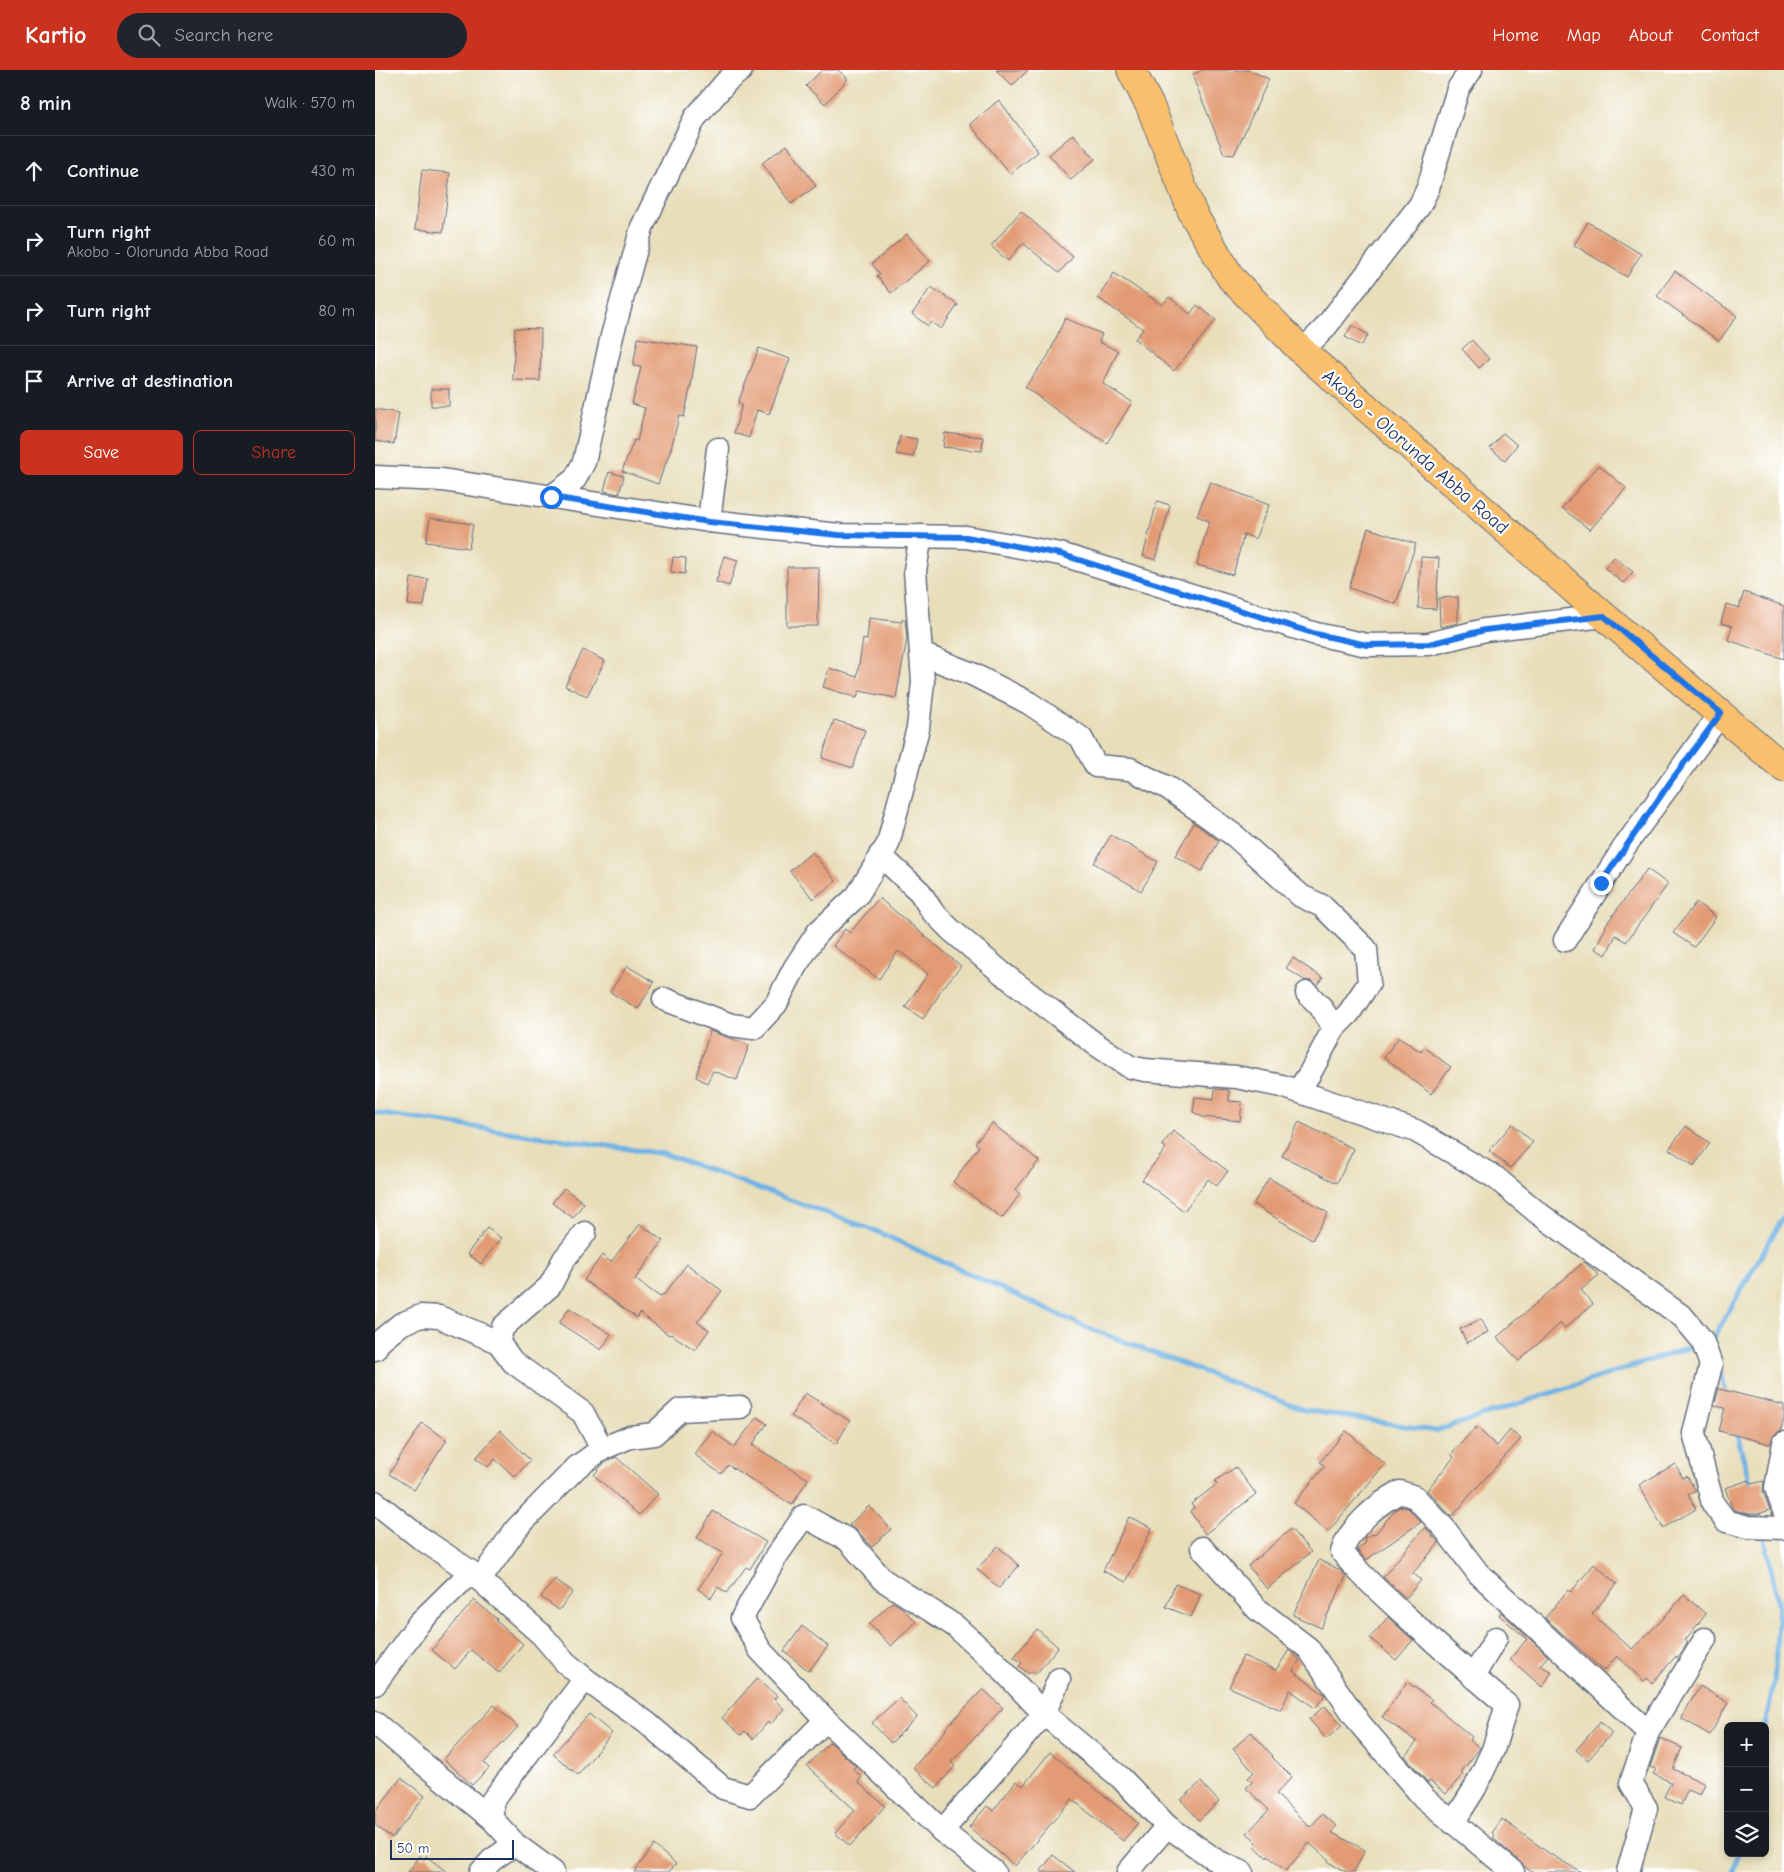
<!DOCTYPE html>
<meta charset="utf-8">
<style>
body{margin:0;font-family:"Comic Neue",sans-serif;background:#20242c;color:#f1f3f6}
.controls{position:absolute;right:15px;bottom:15px;display:grid;overflow:hidden;border-radius:8px;box-shadow:0 2px 8px #0003}
.controls button{width:45px;height:45px;display:grid;place-items:center;padding:0;border:0;border-bottom:1px solid #363941;background:#171b24;color:#f1f3f6;font:25px sans-serif}
.scale{position:absolute;left:15px;bottom:12px;width:124px;box-sizing:border-box;padding-left:5px;border:2px solid #1b2f5e;border-top:0;font-size:14px;line-height:18px;white-space:nowrap;color:#1b2f5e;-webkit-text-stroke:4px #fff;paint-order:stroke}
.stop{position:absolute;width:15px;height:15px;margin:-11px;border:4px solid #1a73e8;border-radius:50%;background:#fff}
.stop.end{background:#1a73e8;border-color:#fff;box-shadow:0 1px 5px #0008}
.list{margin:0;padding:0;list-style:none}
h2{display:flex;justify-content:space-between;align-items:center;height:65px;margin:0;padding:0 20px;font-size:21px}
h2 small{font-size:16px;font-weight:400;color:#9ea1a6}
.list li{display:grid;grid-template-columns:32px 1fr auto;gap:15px;align-items:center;box-sizing:border-box;height:70px;padding:0 20px;border-top:1px solid #363941}
.list b{display:block;font-size:19px;white-space:nowrap}
.list p{margin:0;font-size:16px;white-space:nowrap;color:#9ea1a6}
.list em{font-size:16px;font-style:normal;color:#9ea1a6}
.actions{display:flex;gap:10px;padding:15px 20px}
.actions a{flex:1;padding:11px 0;border:1px solid #c8321e;border-radius:8px;text-align:center;font-size:18px;color:#c8321e}
.actions .main{background:#c8321e;color:#fff}
.icon{flex:none;width:28px;height:28px;fill:none;stroke:currentColor;stroke-width:2;stroke-linecap:round;stroke-linejoin:round}
.map{position:relative;flex:none;width:1409px;height:1802px;overflow:hidden}
header{display:flex;align-items:center;gap:30px;box-sizing:border-box;height:70px;padding:0 25px;background:#c8321e;color:#fff}
header strong{font-size:24px}
nav{display:flex;gap:28px;margin-inline-start:auto;font-size:18px}
.search{width:350px;height:45px;background:#20242c;display:flex;align-items:center;gap:12px;box-sizing:border-box;padding:0 18px;border-radius:28px;color:#9ea1a6;font-size:19px}
main{display:flex}
aside{flex:1;background:#171b24}
.map>svg:first-child{display:block}
</style>
<header>
<strong>Kartio</strong>
<div class="search"><svg class="icon" aria-label="search" viewBox="0 0 24 24"><circle cx="10" cy="10" r="6"/><path d="M15 15l6 6"/></svg>Search here</div>
<nav><a>Home</a><a>Map</a><a>About</a><a>Contact</a></nav>
</header>
<main>
<aside>
<h2>8 min<small>Walk · 570 m</small></h2>
<ul class="list">
<li><svg class="icon" aria-label="ahead" viewBox="0 0 24 24"><path d="M12 20V5M6 11l6-6 6 6"/></svg><div><b>Continue</b></div><em>430 m</em></li>
<li><svg class="icon" aria-label="right" viewBox="0 0 24 24"><path d="M7 20v-9h11M14 6l5 5-5 5"/></svg><div><b>Turn right</b><p>Akobo - Olorunda Abba Road</p></div><em>60 m</em></li>
<li><svg class="icon" aria-label="right" viewBox="0 0 24 24"><path d="M7 20v-9h11M14 6l5 5-5 5"/></svg><div><b>Turn right</b></div><em>80 m</em></li>
<li><svg class="icon" aria-label="arrive" viewBox="0 0 24 24"><path d="M6 21V4h12l-3 4 3 4H6"/></svg><div><b>Arrive at destination</b></div></li>
</ul>
<div class="actions"><a class="main">Save</a><a>Share</a></div>
</aside>
<div class="map">
<svg width="1409" height="1802" viewBox="0 0 1409 1802">
<rect width="100%" height="100%" fill="#fff"/>
<filter id="ink" filterUnits="userSpaceOnUse"><feTurbulence type="fractalNoise" baseFrequency=".02" numOctaves="2"/><feDisplacementMap in="SourceGraphic" scale="10" xChannelSelector="R" yChannelSelector="G"/><feConvolveMatrix kernelMatrix="1 2 1 2 8 2 1 2 1" color-interpolation-filters="sRGB"/></filter>
<filter id="wash" filterUnits="userSpaceOnUse"><feTurbulence type="fractalNoise" baseFrequency=".0096" numOctaves="4" result="noise"/><feDisplacementMap in="SourceGraphic" scale="20" xChannelSelector="R" yChannelSelector="G"/><feGaussianBlur stdDeviation="1.12" result="paint"/><feColorMatrix in="noise" values="0 0 0 0 0 0 0 0 0 0 0 0 0 0 0 0 0 1.4 0 .05"/><feComposite in="paint" operator="in"/></filter>
<g filter="url(#wash)">
<rect width="100%" height="100%" fill="#e8deba"/>
<g fill="none" stroke-linecap="round" stroke-linejoin="round">
<g stroke="#6fb2e4" stroke-width="5">
<path d="M0 1043 289 1084 501 1161 708 1256 929 1340 1061 1361 1322 1275"/>
<path d="M1337 1272V1270L1409 1146"/>
<path d="M1344 1297 1352 1325"/>
<path d="M1361 1360 1376 1417"/>
<path d="M1389 1464 1404 1538 1399 1612 1390 1656"/>
<path d="M1359 1802 1363 1783"/>
</g>
</g>
<g id="blocks">
<g fill="#e29b74">
<path d="M447 0H463L473 9 450 34 431 16Z"/>
<path d="M621 0H653L637 16Z"/>
<path d="M827 0H874L894 9 859 85 849 84 817 5Z"/>
<path d="M624 30 663 82 635 104 595 54Z"/>
<path d="M698 64 720 89 696 110 674 85Z"/>
<path d="M412 75 441 116 416 134 387 93Z"/>
<path d="M47 100 75 103 68 162 40 159Z"/>
<path d="M646 141 698 187 684 203 648 173 633 191 616 176Z"/>
<path d="M1213 152 1266 184 1252 207 1199 175Z"/>
<path d="M532 164 555 191 516 223 502 206 505 204 497 194Z"/>
<path d="M1300 201 1362 246 1344 271 1282 226Z"/>
<path d="M739 203 787 235 794 227 815 244 822 235 841 250 799 301 760 269 768 259 723 228Z"/>
<path d="M556 217 583 235 566 259 556 252 553 256 537 244Z"/>
<path d="M690 248 727 264 724 272 743 281 728 314 757 332 732 373 699 353 650 317 673 286Z"/>
<path d="M977 255 993 265 986 276 970 267Z"/>
<path d="M140 258 166 259 165 311 138 310Z"/>
<path d="M263 268 322 277 316 315 309 347 304 346 296 379 283 414 247 401 259 370 262 371 270 338 257 334 266 297 258 296Z"/>
<path d="M1097 270 1114 289 1104 298 1087 279Z"/>
<path d="M384 278 415 289 394 344 382 340 374 368 359 363 367 334 363 333Z"/>
<rect x="56" y="319" width="18" height="17"/>
<path d="M0 339 24 343 19 374 0 371Z"/>
<path d="M570 363 608 367 607 381 568 377Z"/>
<path d="M1128 363 1142 375 1130 390 1115 378Z"/>
<path d="M525 366 542 369 538 387 521 384Z"/>
<path d="M1224 395 1251 418 1215 460 1187 438Z"/>
<path d="M234 402 249 406 244 424 229 421Z"/>
<path d="M835 412 894 435 880 469 869 464 858 505 822 495 834 451 822 446Z"/>
<path d="M782 431 795 435 781 490 768 486Z"/>
<path d="M55 448 98 454 94 478 51 472Z"/>
<path d="M993 458 1041 474 1021 534 974 518Z"/>
<path d="M349 486 363 490 354 516 341 512Z"/>
<path d="M298 487 311 488 310 504 296 502Z"/>
<path d="M1046 487 1064 488 1061 539 1043 538Z"/>
<path d="M1239 487 1258 502 1248 513 1230 498Z"/>
<path d="M412 497H444L443 556H412Z"/>
<path d="M36 508 53 509 49 536 33 535Z"/>
<path d="M1369 522 1409 536V589L1353 570 1357 556 1346 553 1351 534 1364 538Z"/>
<path d="M1083 527V553L1065 557 1064 528Z"/>
<path d="M494 548 527 552V549H530L532 569 521 628 484 621 482 628 448 617 454 598 482 607 488 569 492 570Z"/>
<path d="M208 580 230 591 212 626 190 616Z"/>
<path d="M459 650 490 660 478 698 447 688Z"/>
<path d="M819 753 844 771 827 801 800 786Z"/>
<path d="M736 765 783 792 766 821 719 793Z"/>
<path d="M437 782 461 811 438 829 415 801Z"/>
<path d="M1272 799 1293 814 1251 872 1241 865 1231 885 1220 879 1231 857 1230 856Z"/>
<path d="M504 828 586 896 563 924 564 925 548 949 530 937 553 904 531 886 523 881 504 909 458 876 470 859 475 863Z"/>
<path d="M1321 832 1341 847 1319 877 1298 863Z"/>
<path d="M918 888 948 908 943 915 936 911 929 910 911 898Z"/>
<path d="M252 896 279 912 263 939 235 922Z"/>
<path d="M335 961 374 975 362 1010 338 1001 332 1013 321 1007Z"/>
<path d="M1024 967 1046 982 1049 977 1076 997 1056 1024 1009 987Z"/>
<path d="M840 1019 854 1020V1031L867 1032 865 1051 828 1047 818 1042 820 1027 839 1029Z"/>
<path d="M924 1052 979 1079 962 1113 907 1086Z"/>
<path d="M617 1053 664 1091 640 1120 645 1124 627 1148 578 1112 604 1076 600 1073Z"/>
<path d="M1137 1054 1158 1072 1135 1098 1114 1081Z"/>
<path d="M1311 1056 1335 1073 1319 1096 1294 1079Z"/>
<path d="M798 1061 853 1101 842 1116 833 1109 809 1141 767 1110 791 1078 787 1075Z"/>
<path d="M894 1108 953 1143 937 1170 878 1134Z"/>
<path d="M189 1118 209 1133 198 1148 177 1133Z"/>
<path d="M265 1154 288 1171 260 1209 285 1227 288 1224 289 1225 312 1194 347 1221 322 1252 334 1260 320 1280 296 1264 294 1265 265 1243 262 1248 209 1210 227 1185 236 1192Z"/>
<path d="M112 1158 126 1168 106 1194 92 1184Z"/>
<path d="M1209 1192 1224 1205 1206 1220 1218 1234 1190 1258 1186 1253 1144 1291 1122 1267Z"/>
<path d="M194 1238 236 1264 226 1280 184 1253Z"/>
<path d="M1106 1249 1113 1262 1092 1273 1085 1259Z"/>
<path d="M1344 1319 1409 1335V1349L1406 1360 1399 1365 1395 1374 1344 1361 1350 1338 1339 1336Z"/>
<path d="M430 1323 475 1351 461 1374 416 1346Z"/>
<path d="M382 1347 392 1354 377 1375 433 1409 417 1435 353 1395 346 1404 319 1384 337 1361 359 1377Z"/>
<path d="M47 1353 72 1370 39 1420 14 1404Z"/>
<path d="M1101 1357 1122 1376 1135 1360 1146 1369 1095 1425 1077 1447 1052 1420 1079 1387 1076 1384Z"/>
<path d="M125 1360 155 1390 140 1407 120 1389 113 1397 101 1388Z"/>
<path d="M971 1361 1010 1394 953 1462 919 1433 950 1396 945 1392Z"/>
<path d="M241 1387 283 1424 264 1445 219 1405 228 1394Z"/>
<path d="M1300 1394 1308 1408 1312 1406 1321 1421 1313 1425 1321 1439 1288 1458 1264 1415Z"/>
<path d="M861 1397 881 1424 830 1464 815 1441 819 1438 816 1434 842 1414 840 1411Z"/>
<path d="M1374 1410 1376 1414 1389 1411 1388 1422 1395 1440 1383 1444H1375L1359 1440 1357 1437 1350 1418Z"/>
<path d="M494 1436 516 1459 497 1477 483 1461 474 1455Z"/>
<path d="M1026 1436 1033 1438 1046 1452 991 1490 982 1480 991 1472 989 1468 1001 1463 1020 1440Z"/>
<path d="M338 1441 391 1472 375 1499 371 1497 352 1523 343 1517 336 1528 323 1519 348 1483 322 1468Z"/>
<path d="M754 1447 777 1458 751 1512 728 1501Z"/>
<path d="M1050 1457 1064 1473 1038 1503 1046 1510 1031 1528 1008 1507Z"/>
<path d="M916 1459 936 1482 892 1519 873 1496Z"/>
<path d="M623 1476 644 1496 624 1518 602 1499Z"/>
<path d="M944 1490 965 1500 971 1507 946 1558 918 1545Z"/>
<path d="M1219 1494 1242 1514 1217 1544 1257 1579 1285 1552 1309 1525 1331 1544 1310 1570 1313 1572 1306 1583 1302 1588 1301 1586 1277 1613 1272 1608 1269 1611 1242 1586 1229 1601 1170 1548 1193 1520 1196 1522Z"/>
<path d="M180 1509 198 1522 184 1540 166 1527Z"/>
<path d="M800 1514 826 1524 816 1547 791 1537Z"/>
<path d="M99 1530 122 1549 121 1551 148 1574 124 1603 96 1580 80 1599 57 1580Z"/>
<path d="M517 1532 526 1537 541 1552 516 1576 494 1554Z"/>
<path d="M1126 1542 1173 1586 1165 1595 1177 1602 1167 1617 1135 1589 1152 1569 1124 1545Z"/>
<path d="M1013 1547 1038 1570 1021 1590 995 1568Z"/>
<path d="M427 1556 453 1576 434 1601 409 1581Z"/>
<path d="M662 1559 683 1577 661 1604 657 1601 654 1604 644 1596 647 1593 639 1587Z"/>
<path d="M914 1580 925 1590 918 1601 950 1625 940 1638 915 1620 906 1640 854 1617 868 1586 901 1600Z"/>
<path d="M382 1608 402 1626 399 1629 409 1639 395 1655 393 1652 378 1669 370 1661 366 1665 347 1648Z"/>
<path d="M1032 1612 1057 1630 1055 1632 1097 1667 1095 1670 1105 1678 1086 1702 1088 1704 1071 1724 1055 1711 1053 1713 1030 1686 1042 1672 1007 1647Z"/>
<path d="M1325 1616 1353 1633 1335 1665 1306 1648Z"/>
<path d="M608 1619 628 1638 576 1692 580 1696 561 1718 538 1698 571 1660 570 1659Z"/>
<path d="M524 1628 542 1647 516 1673 497 1653Z"/>
<path d="M119 1635 143 1657 109 1693 114 1698 97 1715 69 1689Z"/>
<path d="M950 1636 967 1656 951 1669 934 1649Z"/>
<path d="M214 1644 237 1663 203 1705 178 1684Z"/>
<path d="M1225 1652 1237 1663 1213 1690 1201 1680Z"/>
<path d="M876 1662 898 1686 897 1687 917 1707 901 1724 935 1757 947 1744 962 1756 956 1762 990 1780 979 1802H971L953 1792 954 1790 934 1773 911 1801 893 1786 892 1788 879 1775 882 1772 872 1763 894 1740 871 1718 877 1712 873 1708 879 1702 858 1679Z"/>
<path d="M1285 1668 1307 1678 1298 1699 1330 1714 1325 1725 1313 1720 1306 1735 1289 1727 1296 1712 1278 1704 1281 1699 1275 1697Z"/>
<path d="M455 1672 481 1696 478 1699 487 1707 483 1712 510 1736 475 1776 460 1763 480 1740 432 1696Z"/>
<path d="M675 1682 763 1753 748 1771 697 1729 640 1796 594 1757 612 1736 618 1741 641 1711 648 1716Z"/>
<path d="M26 1708 50 1726 17 1768 0 1755V1742Z"/>
<path d="M826 1712 844 1732 824 1750 806 1730Z"/>
<path d="M1127 1749 1175 1784 1206 1802H1156L1118 1768 1120 1765 1117 1763Z"/>
<path d="M279 1775 301 1794 294 1802H259Z"/>
<path d="M678 1785 700 1802H665Z"/>
<path d="M45 1786 49 1789 51 1786 72 1802H33Z"/>
</g>
</g>
</g>
<g filter="url(#ink)">
<use href="#blocks" fill-opacity="0" stroke="#636c7e" stroke-width="1"/>
<g fill="none" stroke-linecap="round" stroke-linejoin="round">
<defs>
<g id="minor">
<path d="M927 281 949 259 1045 135 1053 118 1083 19 1096 0"/>
<path d="M0 407 67 410 334 451 464 465 591 467 685 484 941 564 992 575 1054 574 1110 560 1229 546"/>
<path d="M176 427 200 409 209 392 237 266 267 157 320 48 352 11 366 0"/>
<path d="M334 451 343 379"/>
<path d="M546 584 597 604 654 633 706 668 721 696 755 699 793 718 860 766 926 826 947 836 991 879 994 913 974 943 959 958"/>
<path d="M505 785 545 822 557 841 576 860 627 903 719 973 755 997 770 1000 861 1007 907 1016 1041 1061 1121 1108 1163 1143 1308 1247 1327 1270 1336 1295 1319 1363 1338 1434 1351 1451 1373 1457 1409 1458"/>
<path d="M1190 870 1248 779 1346 643"/>
<path d="M289 929 356 955 379 958 401 934 420 897 443 862 482 826 513 774 543 658 548 612 540 500 546 466"/>
<path d="M923 1021 935 1003 959 958 945 936 932 923"/>
<path d="M123 1272 128 1257 175 1216 189 1189 210 1163"/>
<path d="M0 1279 4 1272 26 1254 46 1246 64 1247 123 1272 138 1292 208 1343 227 1379"/>
<path d="M1409 1373 1401 1418 1409 1441"/>
<path d="M0 1432 44 1467 96 1502 167 1565 190 1592 210 1609 117 1731V1749L140 1774 178 1802"/>
<path d="M827 1478 882 1539 933 1578 986 1655 1049 1728 1138 1802"/>
<path d="M105 1510 142 1458 202 1397 227 1379 255 1367 279 1364 305 1340 365 1337"/>
<path d="M1098 1607 1121 1568"/>
<path d="M210 1609 272 1653 348 1718 375 1726 451 1650 567 1761 619 1802"/>
<path d="M0 1614 44 1553 96 1502"/>
<path d="M451 1650 385 1580 367 1548 400 1488 429 1446 473 1470 508 1510 580 1556 620 1592 669 1644 746 1708 792 1756"/>
<path d="M0 1653 45 1691 117 1749"/>
<path d="M1273 1662 1330 1569"/>
<path d="M1078 1753 1100 1718 1118 1680 1132 1635C1095 1604 1059 1572 1023 1539 1004 1521 983 1503 967 1482 974 1458 1003 1433 1025 1422L1040 1427 1069 1458 1103 1503 1273 1662 1256 1713 1271 1738 1253 1802"/>
<path d="M567 1761 669 1644 684 1609"/>
<path d="M106 1802 117 1790 140 1774"/>
<path d="M753 1802 792 1756 842 1791 867 1802"/>
</g>
<path id="major" d="M756 0 775 36 818 144 856 208 927 281 1229 546 1409 698"/>
</defs>
<use href="#minor" stroke="#636c7e" stroke-width="25"/>
<use href="#major" stroke="#636c7e" stroke-width="30"/>
<use href="#minor" stroke="#fff" stroke-width="22"/>
<use href="#major" stroke="#f9bf6d" stroke-width="28"/>
</g>
</g>
<g fill="none" stroke-linecap="round" stroke-linejoin="round" filter="url(#ink)">
<path stroke="#1a73e8" stroke-width="6" d="M176 427 334 452 464 465 591 467 685 484 941 564 992 575 1054 574 1110 560 1229 546 1346 643 1296 711 1226 813"/>
</g>
<g text-anchor="middle" stroke-width="4.5" stroke-linejoin="round" paint-order="stroke">
<g font-size="19" fill="#1b2f5e" stroke="#fff">
<text transform="translate(1041 381) rotate(41)" y="7">Akobo - Olorunda Abba Road</text>
</g>
</g>
</svg>
<div class="controls">
<button>+</button>
<button>−</button>
<button><svg class="icon" aria-label="layers" viewBox="0 0 24 24"><path d="M12 4l9 5-9 5-9-5zM3 14l9 5 9-5"/></svg></button>
</div>
<div class="scale">50 m</div>
<div class="stop" style="left:176px;top:427px"></div>
<div class="stop end" style="left:1226px;top:813px"></div>
</div>
</main>
